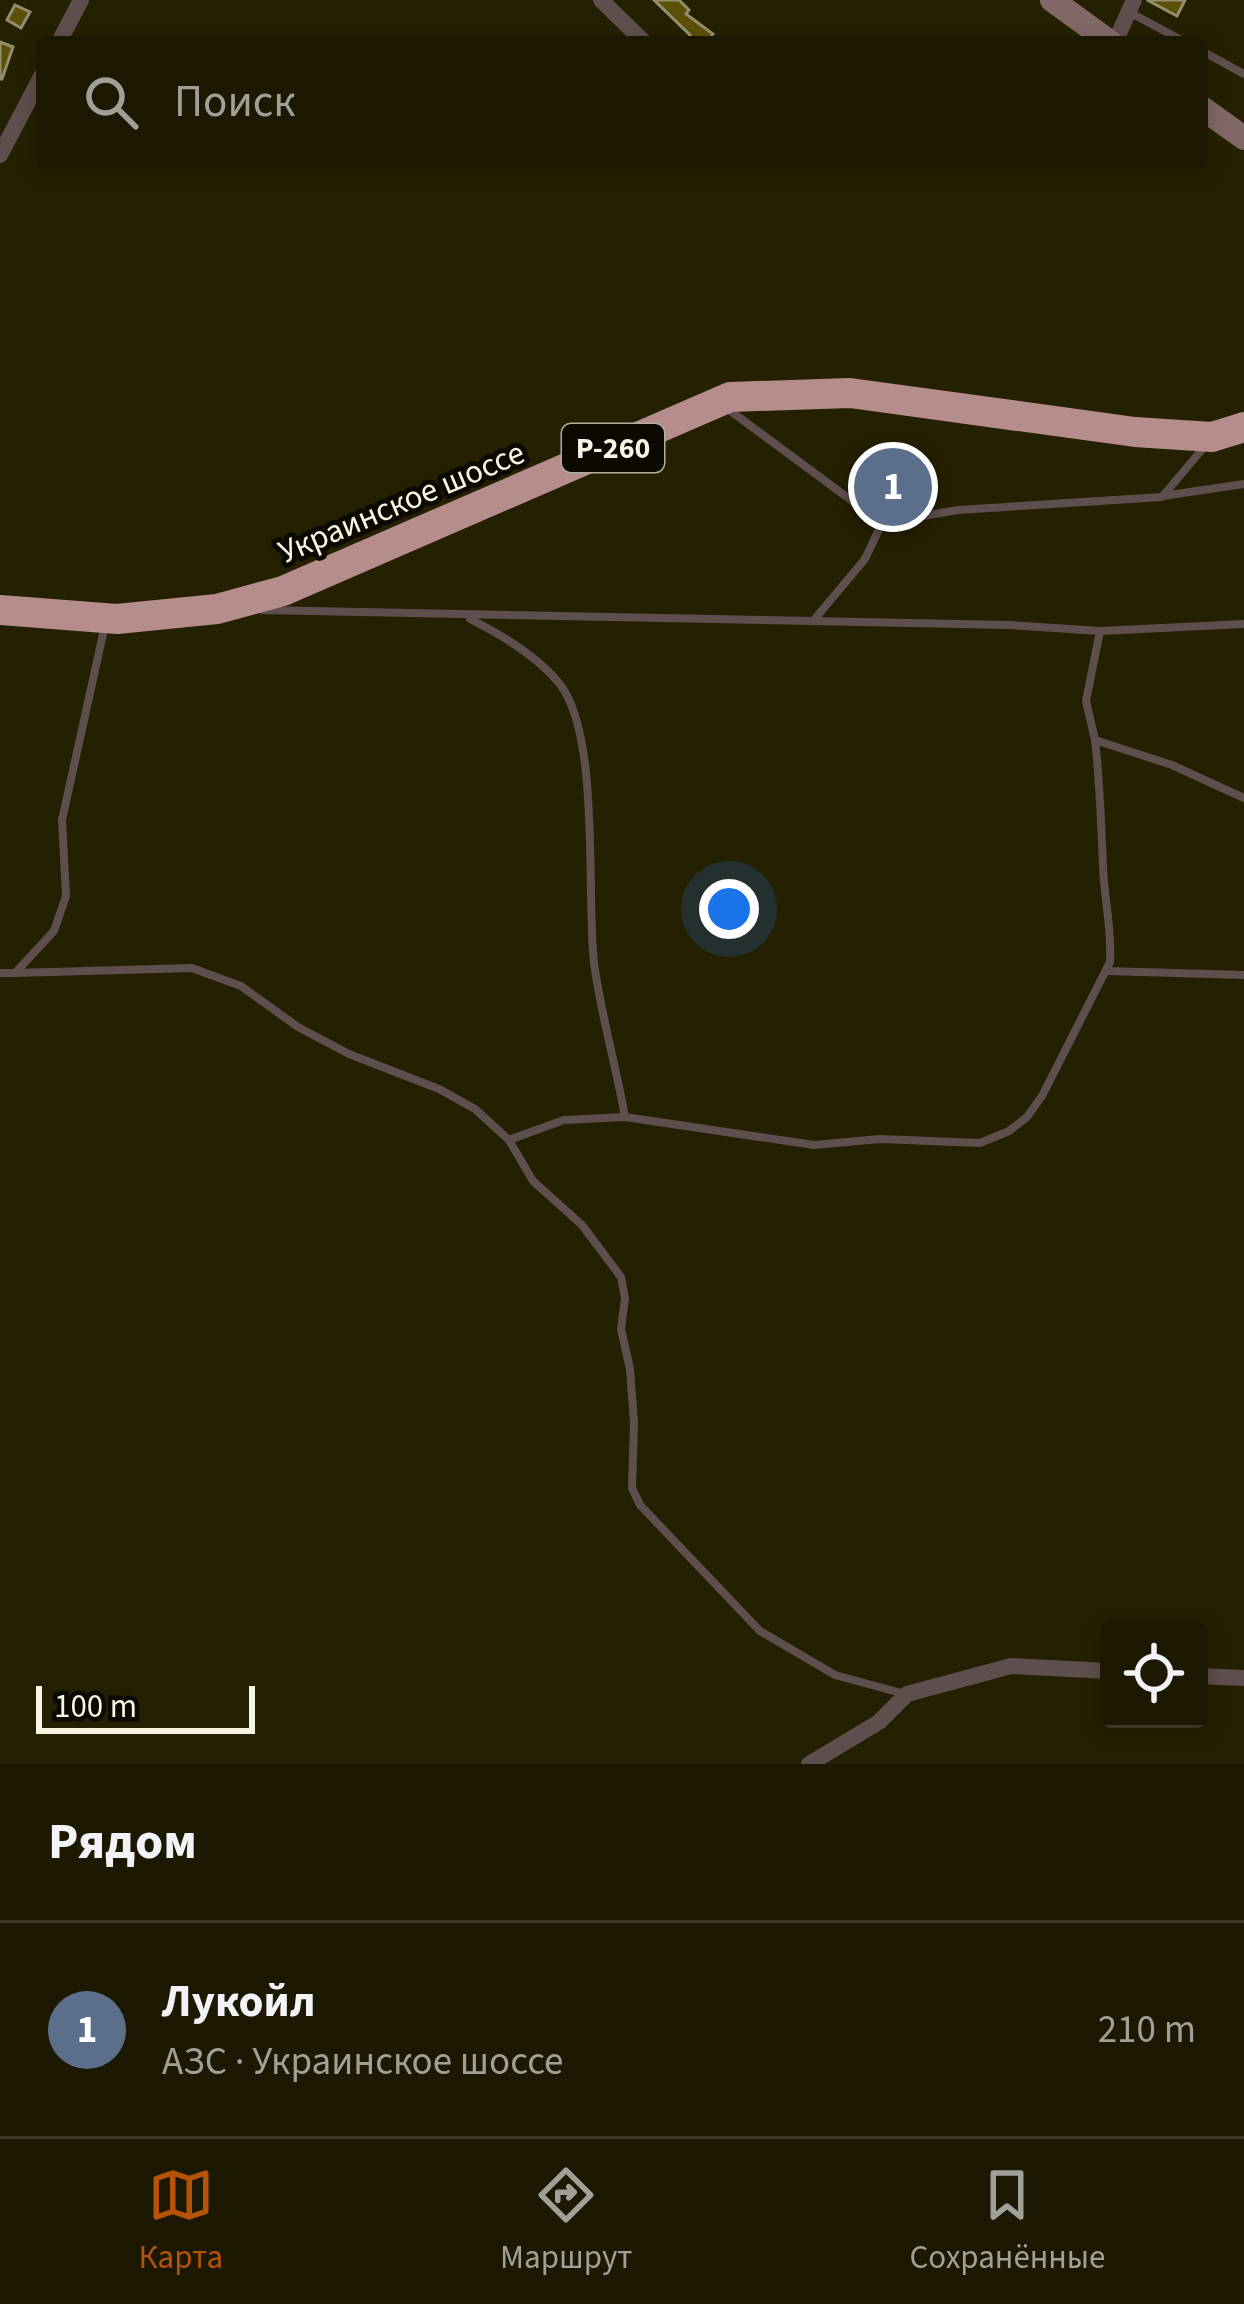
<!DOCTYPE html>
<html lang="ru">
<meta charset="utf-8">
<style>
body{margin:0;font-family:"Source Sans 3",sans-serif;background:#292511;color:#f1f3f6}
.controls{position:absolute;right:36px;bottom:36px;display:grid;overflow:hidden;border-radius:12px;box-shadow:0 6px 18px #0003}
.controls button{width:108px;height:108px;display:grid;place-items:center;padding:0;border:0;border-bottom:3px solid #3a3724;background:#1c1802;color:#f1f3f6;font:60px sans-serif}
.scale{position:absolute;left:36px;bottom:30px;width:219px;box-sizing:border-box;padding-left:12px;border:6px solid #f8f5e3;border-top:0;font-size:33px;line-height:42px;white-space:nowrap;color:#f8f5e3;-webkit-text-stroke:9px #0c0901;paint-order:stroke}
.you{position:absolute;left:729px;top:909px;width:42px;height:42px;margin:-30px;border:9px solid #fff;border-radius:50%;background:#1a73e8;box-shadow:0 0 0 18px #1a73e833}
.badge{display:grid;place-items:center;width:78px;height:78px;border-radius:50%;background:#b45309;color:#fff;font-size:39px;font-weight:700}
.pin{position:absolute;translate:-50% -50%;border:6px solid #fff;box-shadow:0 3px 12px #0006}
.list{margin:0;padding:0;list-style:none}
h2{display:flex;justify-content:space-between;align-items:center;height:156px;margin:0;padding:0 48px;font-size:51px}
h2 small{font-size:39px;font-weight:400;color:#a0a099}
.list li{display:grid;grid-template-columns:78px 1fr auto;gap:36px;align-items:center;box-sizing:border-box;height:216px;padding:0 48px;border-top:3px solid #3a3724}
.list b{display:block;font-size:45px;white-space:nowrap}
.list p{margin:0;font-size:39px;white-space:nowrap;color:#a0a099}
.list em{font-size:39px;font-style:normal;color:#a0a099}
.icon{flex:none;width:66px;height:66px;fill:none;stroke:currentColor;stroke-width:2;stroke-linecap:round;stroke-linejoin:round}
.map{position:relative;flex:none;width:1244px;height:1764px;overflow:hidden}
.search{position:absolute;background:#1c1802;box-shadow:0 6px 18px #0003;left:36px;right:36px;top:36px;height:132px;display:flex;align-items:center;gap:30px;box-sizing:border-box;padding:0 42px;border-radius:12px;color:#a0a099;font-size:45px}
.sheet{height:372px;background:#1c1802}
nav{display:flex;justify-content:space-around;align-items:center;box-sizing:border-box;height:168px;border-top:3px solid #3a3724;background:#1c1802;font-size:33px;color:#a0a099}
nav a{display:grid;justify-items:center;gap:6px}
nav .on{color:#b45309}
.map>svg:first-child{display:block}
</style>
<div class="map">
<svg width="1244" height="1764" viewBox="0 0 1244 1764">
<rect width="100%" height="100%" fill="#262002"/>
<g fill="#5c4f08" stroke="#948d6d" stroke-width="3">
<path d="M654 0H679L689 10 686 14 713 34 707 42H685L690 35Z"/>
<path d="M1147 0H1185L1177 16Z"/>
<path d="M15 5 30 12 21 28 7 20Z"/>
<path d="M0 42 13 47 2 79H0Z"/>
<path d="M901 494 905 511 888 514 884 499Z"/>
</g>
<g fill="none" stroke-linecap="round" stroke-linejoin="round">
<g stroke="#5e4e4d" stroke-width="8">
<path d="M1129 12 1185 42"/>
<path d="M1202 51 1244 74"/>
<path d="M725 407 882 523 958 510 1162 497 1205 446"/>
<path d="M1163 496 1244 484"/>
<path d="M262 610 1009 625 1100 631 1244 624"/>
<path d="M470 619C502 635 536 655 559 683 601 735 586 896 594 963 601 1015 616 1066 625 1117"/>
<path d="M813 621 865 559 882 523"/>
<path d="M1095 740 1086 701 1100 631"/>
<path d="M1107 971 1244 975"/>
<path d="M0 973H15L54 931 66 896 62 820 105 625"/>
<path d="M15 973 192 968 241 986 298 1027 349 1054 439 1089 475 1109 509 1140"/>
<path d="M905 1694 835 1675 760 1631 640 1505 632 1488 634 1423 630 1369 621 1329 625 1298 621 1277 582 1225 533 1181 509 1140 564 1120 625 1117 814 1145 880 1139 980 1143 1009 1131 1027 1117 1042 1096 1110 962C1112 929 1104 898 1103 866 1101 823 1100 783 1095 740L1172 765 1244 798"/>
</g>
<g stroke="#5e4e4d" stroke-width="16">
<path d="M601 0 644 42"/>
<path d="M59 42 81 0"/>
<path d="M1115 42 1134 0"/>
<path d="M0 155 42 75"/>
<path d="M1199 1676 1244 1678"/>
<path d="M809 1764 879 1722 907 1694 1011 1666 1109 1671"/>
</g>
<g stroke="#816867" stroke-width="24">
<path d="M1052 0 1110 42"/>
<path d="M1202 108 1244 138"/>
</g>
<path stroke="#b48d8c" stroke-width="30" d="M0 610 117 619 217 609 283 591 730 397 850 393 1135 432 1212 437 1244 427"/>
</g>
<g text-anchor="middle" stroke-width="10" stroke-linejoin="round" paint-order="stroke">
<rect fill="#0c0901" stroke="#b1ae9f" stroke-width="3" x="562" y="424" width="102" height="48" rx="9"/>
<g font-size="30" font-weight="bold" fill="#f8f5e3">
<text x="613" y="458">Р-260</text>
</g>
<g font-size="33" fill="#f8f5e3" stroke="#0c0901">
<text transform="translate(401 501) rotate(-23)" y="12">Украинское шоссе</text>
</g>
</g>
</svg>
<div class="controls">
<button><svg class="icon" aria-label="locate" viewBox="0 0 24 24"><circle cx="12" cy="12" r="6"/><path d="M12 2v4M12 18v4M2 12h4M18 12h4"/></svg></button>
</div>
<div class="scale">100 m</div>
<div class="you"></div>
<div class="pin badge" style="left:893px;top:487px;background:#5c6f8a">1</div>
<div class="search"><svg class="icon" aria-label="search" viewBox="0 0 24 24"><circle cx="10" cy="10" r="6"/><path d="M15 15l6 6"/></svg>Поиск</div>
</div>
<section class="sheet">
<h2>Рядом<small></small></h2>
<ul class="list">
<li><span class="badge" style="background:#5c6f8a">1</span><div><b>Лукойл</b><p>АЗС · Украинское шоссе</p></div><em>210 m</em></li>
</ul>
</section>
<nav>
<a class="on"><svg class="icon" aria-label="map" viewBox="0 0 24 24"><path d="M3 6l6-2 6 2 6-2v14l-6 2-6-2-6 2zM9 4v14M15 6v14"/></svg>Карта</a>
<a><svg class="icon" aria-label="directions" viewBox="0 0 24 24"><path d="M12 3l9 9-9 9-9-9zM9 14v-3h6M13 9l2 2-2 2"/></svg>Маршрут</a>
<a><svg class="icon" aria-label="saved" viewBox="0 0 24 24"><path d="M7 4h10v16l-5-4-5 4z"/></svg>Сохранённые</a>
</nav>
